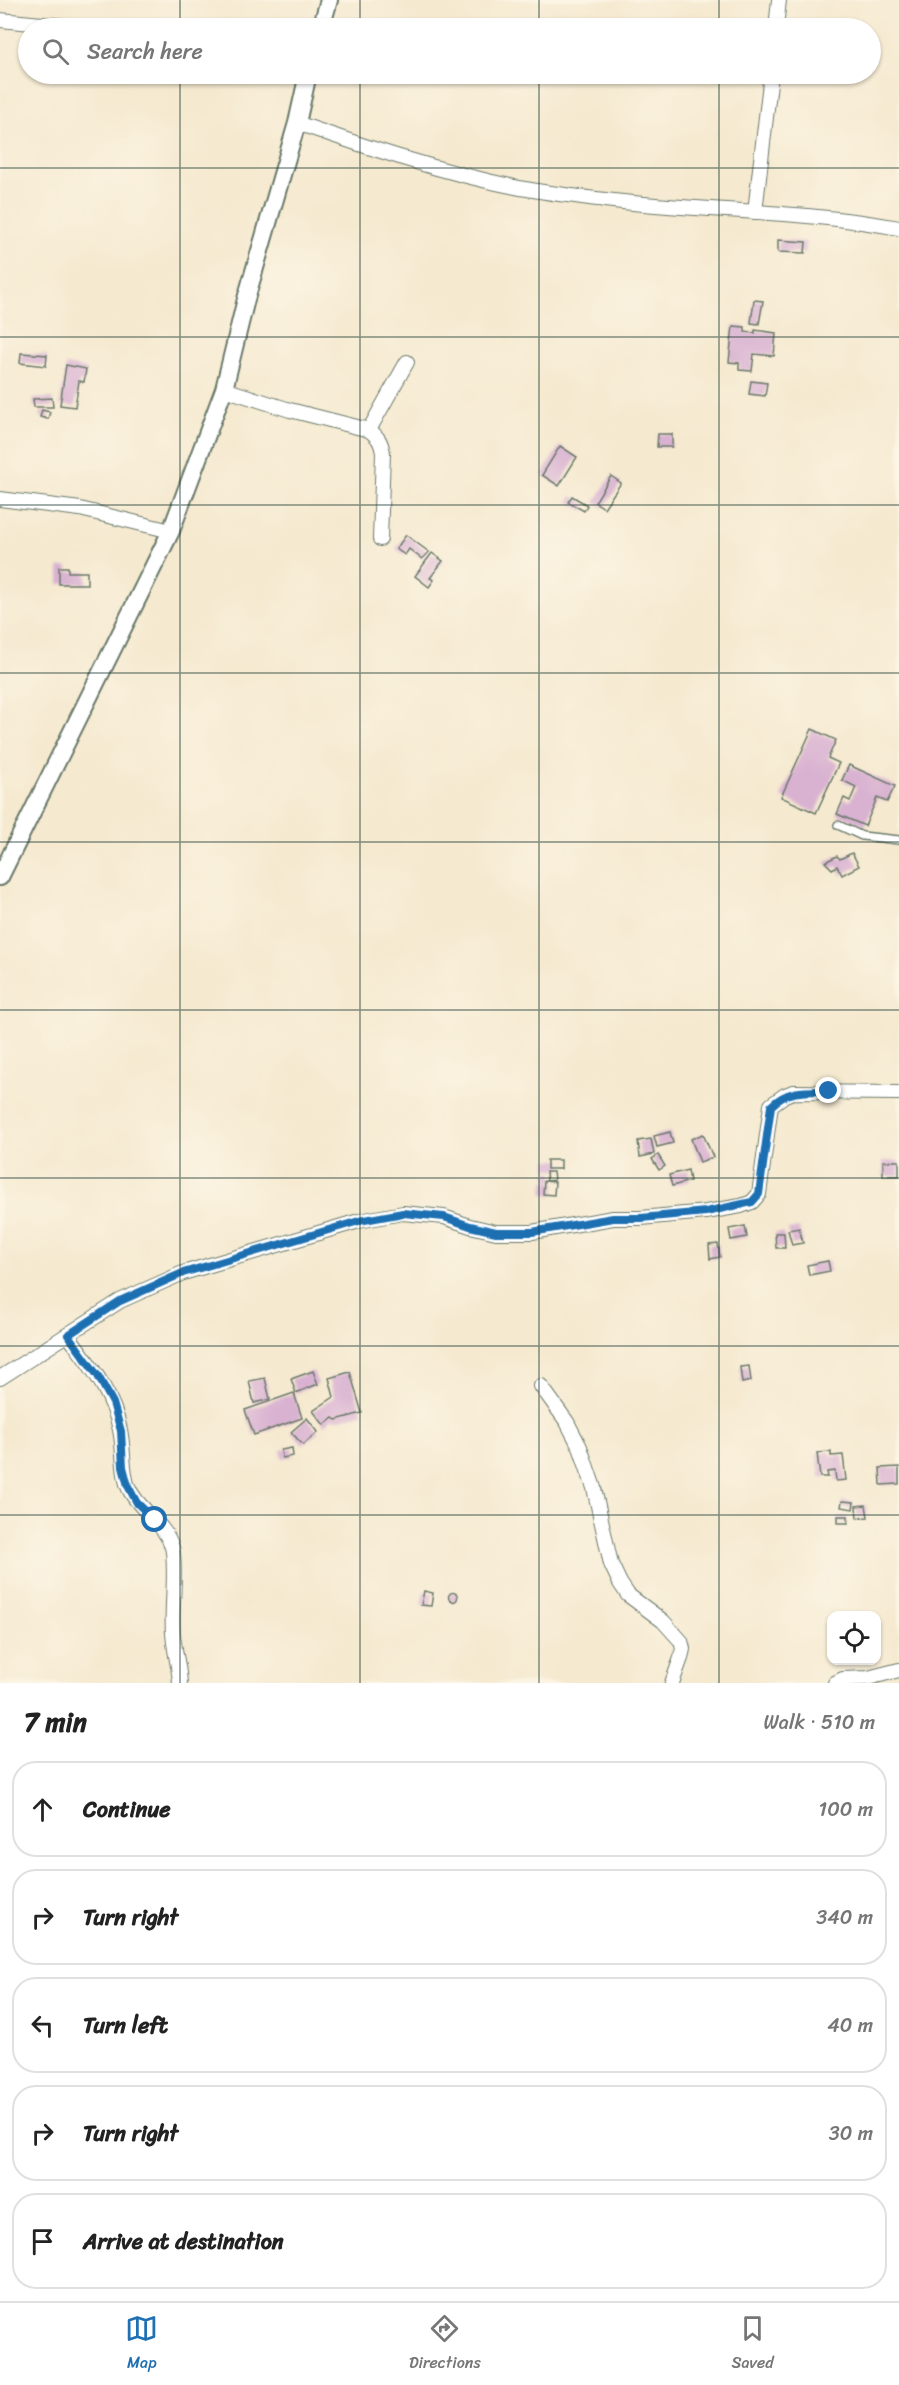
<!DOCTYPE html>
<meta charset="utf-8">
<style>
body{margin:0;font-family:Sriracha,sans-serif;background:#f6f6f6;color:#222}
.controls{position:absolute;right:18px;bottom:18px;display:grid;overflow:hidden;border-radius:12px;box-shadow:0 2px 4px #0004}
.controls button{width:54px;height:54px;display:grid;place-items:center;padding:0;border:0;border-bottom:2px solid #e0e0e0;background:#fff;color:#222;font:30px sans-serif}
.stop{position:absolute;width:18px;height:18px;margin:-14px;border:4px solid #1f6fb2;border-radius:50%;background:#fff}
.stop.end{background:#1f6fb2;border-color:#fff;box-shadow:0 2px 6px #0008}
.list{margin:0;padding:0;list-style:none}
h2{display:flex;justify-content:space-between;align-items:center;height:78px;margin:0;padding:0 24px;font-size:26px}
h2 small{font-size:20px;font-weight:400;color:#767676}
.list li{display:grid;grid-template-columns:39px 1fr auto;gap:18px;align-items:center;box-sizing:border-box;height:96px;margin:0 12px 12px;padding:0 12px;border:2px solid #e0e0e0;border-radius:24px}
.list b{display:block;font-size:22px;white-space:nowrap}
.list em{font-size:20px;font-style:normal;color:#767676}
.icon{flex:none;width:33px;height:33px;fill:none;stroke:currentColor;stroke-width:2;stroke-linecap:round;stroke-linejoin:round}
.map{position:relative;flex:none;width:899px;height:1683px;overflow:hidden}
.search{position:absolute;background:#fff;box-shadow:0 2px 4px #0004;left:18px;right:18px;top:18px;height:66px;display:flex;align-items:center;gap:15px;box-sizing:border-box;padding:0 21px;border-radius:33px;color:#767676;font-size:22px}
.sheet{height:618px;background:#fff}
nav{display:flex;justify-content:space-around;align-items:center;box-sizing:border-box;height:84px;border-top:2px solid #e0e0e0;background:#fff;font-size:16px;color:#767676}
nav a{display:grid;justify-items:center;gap:3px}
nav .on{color:#1f6fb2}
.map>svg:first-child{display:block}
</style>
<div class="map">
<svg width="899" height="1683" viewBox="0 0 899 1683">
<rect width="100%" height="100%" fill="#fcf5e5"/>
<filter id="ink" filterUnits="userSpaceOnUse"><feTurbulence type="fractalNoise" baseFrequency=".0167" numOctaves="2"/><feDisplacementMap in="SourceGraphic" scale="12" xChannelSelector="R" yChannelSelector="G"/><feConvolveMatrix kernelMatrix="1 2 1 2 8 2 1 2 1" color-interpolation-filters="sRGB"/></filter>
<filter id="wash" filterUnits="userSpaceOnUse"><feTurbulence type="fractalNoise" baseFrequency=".008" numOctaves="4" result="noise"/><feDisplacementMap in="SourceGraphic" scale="24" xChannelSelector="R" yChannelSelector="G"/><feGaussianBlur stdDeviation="1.35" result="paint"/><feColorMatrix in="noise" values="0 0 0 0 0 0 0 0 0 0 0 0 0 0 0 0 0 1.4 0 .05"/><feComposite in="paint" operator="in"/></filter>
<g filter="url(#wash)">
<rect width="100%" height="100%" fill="#f5e9cf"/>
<g id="blocks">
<g fill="#d9b2d2">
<path d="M778 240 806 242 805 253 778 252Z"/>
<path d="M754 300 763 301 759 324 751 323Z"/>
<path d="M733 326 745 327V332L755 333V330L776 333 774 356 754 354 752 371 739 370V363L729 362Z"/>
<path d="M21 353 47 355 46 366 20 363Z"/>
<path d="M66 365 86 369 84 382 79 381 75 407 60 405Z"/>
<path d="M751 381 767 383 765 396 749 394Z"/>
<path d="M52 398 53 407H34L33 399Z"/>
<path d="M42 410 50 412 48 419 40 417Z"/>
<path d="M658 434H672V447H657Z"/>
<path d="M560 446 577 457 559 486 542 475Z"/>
<path d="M611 476 621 483 604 508 595 502Z"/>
<path d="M572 496 587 505 584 511 568 502Z"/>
<path d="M406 535 429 552 422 559 409 549 405 555 396 549Z"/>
<path d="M432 553 443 561 430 578 434 580 429 587 415 576Z"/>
<path d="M59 567H68V572H87V584H59Z"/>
<path d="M812 729 836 740 828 758 839 763 816 813 781 797Z"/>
<path d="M849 765 895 786 887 802 877 798 865 826 837 814 844 798 850 801 856 787 842 780Z"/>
<path d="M852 853 859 866 842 875 837 866 832 869 825 862 837 856 840 859Z"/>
<path d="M670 1132 673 1143 657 1147 654 1136Z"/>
<path d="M703 1134 713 1157 700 1162 691 1139Z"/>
<path d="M651 1139 654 1154 640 1157 638 1141Z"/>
<path d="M658 1155 665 1166 659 1170 652 1159Z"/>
<rect x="547" y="1160" width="14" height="9"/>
<rect x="883" y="1161" width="16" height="15"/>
<path d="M688 1170 690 1181 672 1186 669 1175Z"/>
<path d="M546 1172H553L554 1180 547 1181Z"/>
<path d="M544 1181 555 1182 554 1195 543 1194Z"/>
<path d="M745 1226 747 1237 731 1240 729 1229Z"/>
<path d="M799 1228 803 1243 792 1245 788 1230Z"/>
<path d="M775 1233H784L785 1248H776Z"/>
<path d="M718 1244 720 1257 710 1259 709 1245Z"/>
<path d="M828 1261 830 1271 809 1275 807 1265Z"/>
<path d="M749 1366 751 1381 742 1383 740 1367Z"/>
<path d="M313 1371 318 1384 296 1393 291 1379Z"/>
<path d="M350 1372 362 1413 336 1420 333 1418 324 1425 313 1411 334 1397 329 1378Z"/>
<path d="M265 1378 270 1399 254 1403 249 1381Z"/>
<path d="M294 1393 302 1418 254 1435 245 1410Z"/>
<path d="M307 1418 318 1432 303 1445 291 1432Z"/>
<path d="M292 1448 293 1456 282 1458 281 1450Z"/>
<path d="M831 1452V1456L843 1455 846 1480 836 1481 835 1471 827 1472 828 1477H820L817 1453Z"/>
<path d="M899 1467V1484L881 1485 880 1468Z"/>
<path d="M842 1501 854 1502 853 1509 841 1507Z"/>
<path d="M866 1505 868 1517 857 1518 856 1506Z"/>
<rect x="838" y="1516" width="10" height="7"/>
<path d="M424 1591 433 1593 431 1606 421 1605Z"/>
<circle cx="453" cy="1597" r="4.5"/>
</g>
</g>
</g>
<g filter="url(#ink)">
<use href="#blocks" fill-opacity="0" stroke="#6a796a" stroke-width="1.5"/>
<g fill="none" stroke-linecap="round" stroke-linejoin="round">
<defs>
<path id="service" d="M838 825 862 836 899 840"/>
<g id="minor">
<path d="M0 20 85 28"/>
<path d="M776 28 779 0"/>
<path d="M297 123C369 148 441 172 515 187 545 193 575 196 605 200 703 212 802 210 899 228"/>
<path d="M755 212 771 74"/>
<path d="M224 389 290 410 369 430C378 437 381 441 383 453L380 539"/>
<path d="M369 430 407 362"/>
<path d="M0 499 80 509 171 531"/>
<path d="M68 1335C89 1364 113 1393 120 1430 124 1448 122 1466 127 1484 136 1509 164 1521 172 1547 177 1566 171 1610 173 1633 174 1650 179 1666 180 1683"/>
<path d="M0 1378 120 1301 183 1273 359 1221 403 1213 444 1217 470 1226 496 1232H532L613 1218H641L706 1212 741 1206 752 1202 759 1194 771 1105 785 1095 793 1092 899 1093"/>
<path d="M541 1386 567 1422 580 1447 594 1488 611 1564 620 1583 628 1595 663 1621 681 1641 683 1649 681 1658 672 1683"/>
<path d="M835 1683 843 1679 868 1678 899 1670"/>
</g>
<g id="tertiary">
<path d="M321 28 329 0"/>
<path d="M0 877 171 531 224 389 246 299 297 123 308 74"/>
</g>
</defs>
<use href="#service" stroke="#6a796a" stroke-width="10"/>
<use href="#minor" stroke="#6a796a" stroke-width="16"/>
<use href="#tertiary" stroke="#6a796a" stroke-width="20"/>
<use href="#service" stroke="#fff" stroke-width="7"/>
<use href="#minor" stroke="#fff" stroke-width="14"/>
<use href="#tertiary" stroke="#fff" stroke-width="16"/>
</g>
</g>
<g fill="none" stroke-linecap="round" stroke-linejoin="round" filter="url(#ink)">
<path stroke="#1f6fb2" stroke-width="8" d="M155 1520 137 1503 128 1486 123 1467 121 1431 113 1403 98 1376 68 1335 120 1301 183 1273 359 1221 403 1213 444 1217 470 1226 496 1232H532L613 1218H641L706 1212 752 1202 759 1194 771 1106C788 1089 807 1091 829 1091"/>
</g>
<path fill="none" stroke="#1f3d34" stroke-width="1.5" stroke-opacity="0.55" d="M180 0V28M360 0V28M539 0V28M719 0V28M180 74V1683M360 74V1683M539 74V1683M719 74V1683M0 168H899M0 337H899M0 505H899M0 673H899M0 842H899M0 1010H899M0 1178H899M0 1346H899M0 1515H899"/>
</svg>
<div class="controls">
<button><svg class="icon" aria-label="locate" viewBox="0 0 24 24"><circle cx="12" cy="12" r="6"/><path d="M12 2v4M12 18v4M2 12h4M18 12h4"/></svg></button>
</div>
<div class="stop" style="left:155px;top:1520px"></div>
<div class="stop end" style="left:829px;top:1091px"></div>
<div class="search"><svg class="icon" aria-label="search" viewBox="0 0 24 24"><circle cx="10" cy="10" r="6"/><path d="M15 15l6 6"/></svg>Search here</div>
</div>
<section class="sheet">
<h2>7 min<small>Walk · 510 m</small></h2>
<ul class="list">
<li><svg class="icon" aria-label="ahead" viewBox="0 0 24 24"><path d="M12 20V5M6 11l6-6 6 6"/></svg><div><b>Continue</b></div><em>100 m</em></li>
<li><svg class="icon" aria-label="right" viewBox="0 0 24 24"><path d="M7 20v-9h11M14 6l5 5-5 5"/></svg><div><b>Turn right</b></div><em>340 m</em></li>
<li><svg class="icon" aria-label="left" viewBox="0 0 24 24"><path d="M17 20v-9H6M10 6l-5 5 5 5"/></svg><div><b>Turn left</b></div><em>40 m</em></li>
<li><svg class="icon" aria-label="right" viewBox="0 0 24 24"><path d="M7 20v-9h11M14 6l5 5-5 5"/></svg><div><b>Turn right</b></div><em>30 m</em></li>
<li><svg class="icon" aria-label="arrive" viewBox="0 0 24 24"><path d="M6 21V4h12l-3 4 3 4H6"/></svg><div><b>Arrive at destination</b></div></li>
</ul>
</section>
<nav>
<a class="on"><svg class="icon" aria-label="map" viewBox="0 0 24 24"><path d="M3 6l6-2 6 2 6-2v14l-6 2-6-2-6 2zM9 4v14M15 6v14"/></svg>Map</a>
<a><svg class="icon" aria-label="directions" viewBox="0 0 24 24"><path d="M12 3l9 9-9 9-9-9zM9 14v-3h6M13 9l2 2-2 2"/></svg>Directions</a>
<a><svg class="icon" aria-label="saved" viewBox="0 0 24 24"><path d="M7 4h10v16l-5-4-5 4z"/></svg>Saved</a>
</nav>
